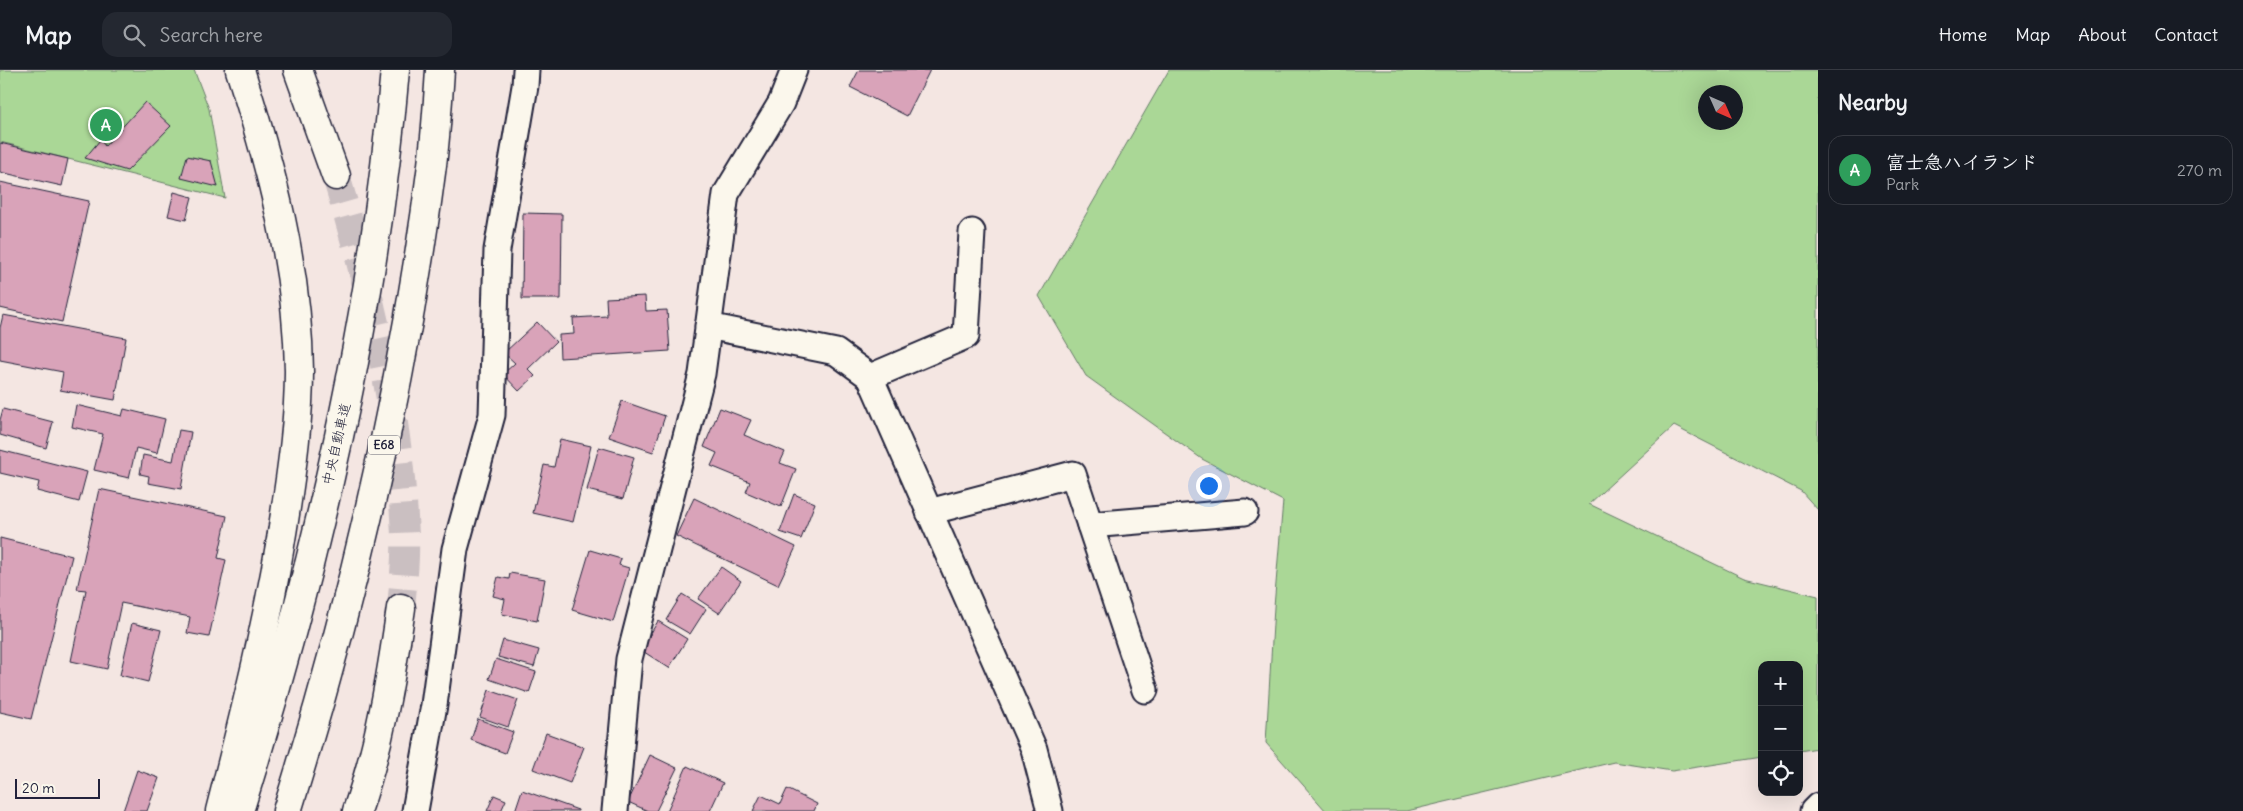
<!DOCTYPE html>
<meta charset="utf-8">
<style>
body{margin:0;font-family:Delius,"Klee One",sans-serif;background:#242831;color:#f1f3f6}
.controls{position:absolute;right:15px;bottom:15px;display:grid;overflow:hidden;border-radius:10px;box-shadow:0 5px 20px #0002}
.controls button{width:45px;height:45px;display:grid;place-items:center;padding:0;border:0;border-bottom:1px solid #363941;background:#171b24;color:#f1f3f6;font:25px sans-serif}
.compass{position:absolute;left:1698px;top:15px;width:45px;height:45px;border-radius:50%;background:#171b24;box-shadow:0 5px 20px #0002;rotate:135deg}
.scale{position:absolute;left:15px;bottom:12px;width:85px;box-sizing:border-box;padding-left:5px;border:2px solid #22223b;border-top:0;font-size:14px;line-height:18px;white-space:nowrap;color:#22223b;-webkit-text-stroke:4px #fbf7ec;paint-order:stroke}
.you{position:absolute;left:1208px;top:415px;width:18px;height:18px;margin:-12px;border:4px solid #fff;border-radius:50%;background:#1a73e8;box-shadow:0 0 0 8px #1a73e833}
.badge{display:grid;place-items:center;width:32px;height:32px;border-radius:50%;background:#ea580c;color:#fff;font-size:16px;font-weight:700}
.pin{position:absolute;translate:-50% -50%;border:2px solid #fff;box-shadow:0 1px 5px #0006}
.list{margin:0;padding:0;list-style:none}
h2{display:flex;justify-content:space-between;align-items:center;height:65px;margin:0;padding:0 20px;font-size:21px}
h2 small{font-size:16px;font-weight:400;color:#9ea1a6}
.list li{display:grid;grid-template-columns:32px 1fr auto;gap:15px;align-items:center;box-sizing:border-box;height:70px;margin:0 10px 10px;padding:0 10px;border:1px solid #363941;border-radius:15px}
.list b{display:block;font-size:19px;white-space:nowrap}
.list p{margin:0;font-size:16px;white-space:nowrap;color:#9ea1a6}
.list em{font-size:16px;font-style:normal;color:#9ea1a6}
.icon{flex:none;width:28px;height:28px;fill:none;stroke:currentColor;stroke-width:2;stroke-linecap:round;stroke-linejoin:round}
.map{position:relative;flex:none;width:1818px;height:741px;overflow:hidden}
header{display:flex;align-items:center;gap:30px;box-sizing:border-box;height:70px;padding:0 25px;background:#171b24;border-bottom:1px solid #363941}
header strong{font-size:24px}
nav{display:flex;gap:28px;margin-inline-start:auto;font-size:18px}
.search{width:350px;height:45px;background:#242831;display:flex;align-items:center;gap:12px;box-sizing:border-box;padding:0 18px;border-radius:15px;color:#9ea1a6;font-size:19px}
main{display:flex}
aside{flex:1;background:#171b24}
.map>svg:first-child{display:block}
</style>
<header>
<strong>Map</strong>
<div class="search"><svg class="icon" aria-label="search" viewBox="0 0 24 24"><circle cx="10" cy="10" r="6"/><path d="M15 15l6 6"/></svg>Search here</div>
<nav><a>Home</a><a>Map</a><a>About</a><a>Contact</a></nav>
</header>
<main>
<div class="map">
<svg width="1818" height="741" viewBox="0 0 1818 741">
<rect width="100%" height="100%" fill="#f4e6e2"/>
<filter id="ink" filterUnits="userSpaceOnUse"><feTurbulence type="fractalNoise" baseFrequency=".02" numOctaves="2"/><feDisplacementMap in="SourceGraphic" scale="10" xChannelSelector="R" yChannelSelector="G"/><feConvolveMatrix kernelMatrix="1 2 1 2 8 2 1 2 1" color-interpolation-filters="sRGB"/></filter>
<g filter="url(#ink)">
<g fill="#aad796" stroke="#667c68" fill-rule="evenodd">
<path d="M0 0H194L209 39 225 128 0 72Z"/>
<path d="M1169 0H1818V440L1801 421 1674 356 1589 434 1744 508 1818 526V678L1799 681V595H1762V687L1672 701 1614 692 1407 741H1326L1266 673 1274 537 1283 431 1202 389 1086 306 1039 226ZM1706 22H1736V52H1706Z"/>
</g>
<g fill="#d9a3b9" stroke="#22223b">
<path d="M859 0H930L907 46 850 17Z"/>
<path d="M145 32 171 56 127 101 85 88 100 70 105 76Z"/>
<path d="M0 73 68 89 62 116 0 102Z"/>
<path d="M187 86 211 91 218 117 181 108Z"/>
<path d="M0 112 89 131 62 252 0 238Z"/>
<path d="M174 122 192 127 186 150 168 146Z"/>
<path d="M523 143 562 144 561 229H522Z"/>
<path d="M645 226 646 241 667 240 670 281 560 288 559 265 574 264 573 248 607 246 606 228Z"/>
<path d="M3 245 126 268 115 330 60 320 63 302 0 290V258Z"/>
<path d="M537 252 556 272 528 299 535 306 519 321 503 304 515 293 504 283Z"/>
<path d="M622 331 665 346 653 382 609 367Z"/>
<path d="M76 335 122 346 124 339 165 349 157 383 136 378 129 408 94 400 103 364 72 357Z"/>
<path d="M720 338 751 350 744 365 785 382 780 393 796 399 781 437 746 422 750 412 711 396 717 383 704 377Z"/>
<path d="M3 339 53 352 46 378 0 365V350Z"/>
<path d="M179 360 191 362 181 419 148 413 149 406 140 404 143 385 173 391Z"/>
<path d="M560 369 591 376 573 452 533 443 544 395 554 397Z"/>
<path d="M599 377 634 387 623 429 587 420Z"/>
<path d="M0 380 87 402 79 432 37 421 39 412 0 403Z"/>
<path d="M99 419 227 446 218 488 226 490 209 567 187 563 190 547 121 533 107 599 71 591 86 520 77 519Z"/>
<path d="M794 424 815 433 801 469 780 462Z"/>
<path d="M694 428 796 477 778 515 676 466Z"/>
<path d="M0 468 72 486 31 649 0 642Z"/>
<path d="M590 480 621 489 619 495 629 498 613 552 572 540Z"/>
<path d="M721 497 741 511 719 543 698 529Z"/>
<path d="M510 503 545 509 537 551 502 544 505 529 493 526 498 507 509 509Z"/>
<path d="M682 524 706 539 690 564 666 550Z"/>
<path d="M658 551 687 569 669 598 641 580Z"/>
<path d="M132 553 161 560 148 612 120 605Z"/>
<path d="M503 570 539 580 534 597 498 587Z"/>
<path d="M496 589 536 602 529 623 489 609Z"/>
<path d="M489 620 518 630 508 657 480 647Z"/>
<path d="M478 649 513 662 505 683 471 670Z"/>
<path d="M546 663 584 677 570 713 533 699Z"/>
<path d="M650 685 677 698 656 741H648L628 732Z"/>
<path d="M687 696 723 713 710 741H667Z"/>
<path d="M137 700 159 708 147 741H123Z"/>
<path d="M787 719 817 734 814 741H753L761 725 780 734Z"/>
<path d="M522 720 578 740V741H515Z"/>
<path d="M494 725 506 730 501 741H487Z"/>
</g>
<g fill="none" stroke-linecap="round" stroke-linejoin="round">
<path stroke="#cabfc1" stroke-width="28" stroke-dasharray="28 14" stroke-linecap="butt" d="M336 106C371 223 400 345 405 466 406 490 403 514 401 538"/>
<defs>
<g id="street">
<path d="M708 256 836 282 870 307 966 266 972 162"/>
<path d="M870 307 1034 679 1050 741"/>
<path d="M929 442 1073 404 1145 620"/>
<path d="M1090 455 1245 442"/>
<path d="M415 741 434 635 455 479 492 345 497 180 525 16 526 0"/>
<path d="M615 741 629 589 702 304 726 124 781 33 794 0"/>
<path d="M1813 741 1818 736"/>
</g>
<g id="highway">
<path d="M298 0 336 106"/>
<path d="M220 741C245 643 270 545 285 444 292 397 299 349 299 301 298 198 271 97 240 0"/>
<path d="M239 741C314 503 374 248 395 0"/>
<path d="M287 741C353 530 404 314 432 95 436 63 438 32 440 0"/>
<path d="M357 741C380 675 391 607 401 538"/>
</g>
</defs>
<use href="#street" stroke="#22223b" stroke-width="29"/>
<use href="#highway" stroke="#22223b" stroke-width="31"/>
<use href="#street" stroke="#fbf7ec" stroke-width="25"/>
<use href="#highway" stroke="#fbf7ec" stroke-width="28"/>
</g>
</g>
<g text-anchor="middle" stroke-width="4" stroke-linejoin="round" paint-order="stroke">
<rect fill="#fbf7ec" stroke="#636270" stroke-width="1" x="368" y="365.5" width="32" height="19" rx="4"/>
<g font-size="12" font-weight="bold" fill="#22223b">
<text x="384" y="379">E68</text>
</g>
<g font-size="14" fill="#22223b" stroke="#fbf7ec">
<text transform="translate(336 374) rotate(-77)" y="5">中央自動車道</text>
</g>
</g>
</svg>
<div class="controls">
<button>+</button>
<button>−</button>
<button><svg class="icon" aria-label="locate" viewBox="0 0 24 24"><circle cx="12" cy="12" r="6"/><path d="M12 2v4M12 18v4M2 12h4M18 12h4"/></svg></button>
</div>
<svg class="compass" viewBox="-18 -18 36 36"><path d="M0-13l5 13h-10z" fill="#e53935"/><path d="M0 13l5-13h-10z" fill="#9ea1a6"/></svg>
<div class="scale">20 m</div>
<div class="you"></div>
<div class="pin badge" style="left:106px;top:55px;background:#2e9e5b">A</div>
</div>
<aside>
<h2>Nearby<small></small></h2>
<ul class="list">
<li><span class="badge" style="background:#2e9e5b">A</span><div><b>富士急ハイランド</b><p>Park</p></div><em>270 m</em></li>
</ul>
</aside>
</main>
